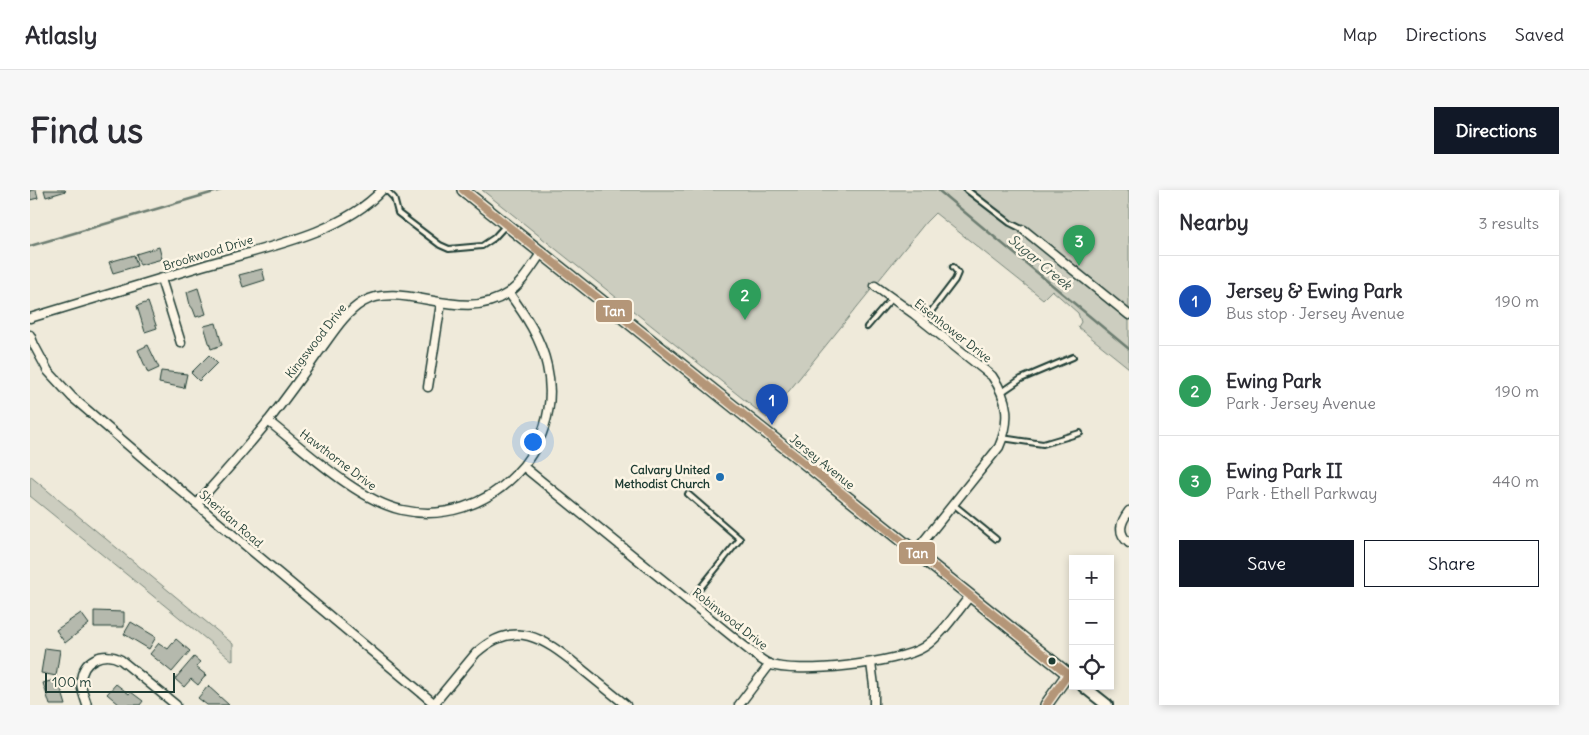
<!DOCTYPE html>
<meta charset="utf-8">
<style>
body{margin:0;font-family:Delius,sans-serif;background:#f7f7f7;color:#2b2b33}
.controls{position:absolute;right:15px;bottom:15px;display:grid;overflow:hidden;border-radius:0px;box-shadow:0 2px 8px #0003}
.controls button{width:45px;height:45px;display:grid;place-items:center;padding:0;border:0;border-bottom:1px solid #e1e1e2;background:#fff;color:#2b2b33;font:25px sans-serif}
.scale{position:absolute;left:15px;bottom:12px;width:130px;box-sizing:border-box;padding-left:5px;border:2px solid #1f3d34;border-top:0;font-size:14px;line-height:18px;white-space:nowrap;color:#1f3d34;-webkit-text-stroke:4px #fcf5e5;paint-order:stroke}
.you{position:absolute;left:502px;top:251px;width:18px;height:18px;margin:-12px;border:4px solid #fff;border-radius:50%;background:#1a73e8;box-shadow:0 0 0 8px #1a73e833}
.badge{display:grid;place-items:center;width:32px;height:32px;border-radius:50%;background:#111827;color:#fff;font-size:16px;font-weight:700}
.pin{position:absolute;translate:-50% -41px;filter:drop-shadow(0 1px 2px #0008)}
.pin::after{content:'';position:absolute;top:26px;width:18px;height:15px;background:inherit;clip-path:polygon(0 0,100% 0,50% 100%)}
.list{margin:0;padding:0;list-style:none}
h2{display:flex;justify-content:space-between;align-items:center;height:65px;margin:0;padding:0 20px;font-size:21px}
h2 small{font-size:16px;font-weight:400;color:#7c7c81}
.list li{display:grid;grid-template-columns:32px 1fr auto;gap:15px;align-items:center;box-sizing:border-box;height:90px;padding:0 20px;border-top:1px solid #e1e1e2}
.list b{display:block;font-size:19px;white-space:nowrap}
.list p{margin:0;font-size:16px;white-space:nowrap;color:#7c7c81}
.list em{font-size:16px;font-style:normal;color:#7c7c81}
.actions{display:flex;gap:10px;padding:15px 20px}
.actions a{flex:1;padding:11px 0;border:1px solid #111827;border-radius:0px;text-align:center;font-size:18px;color:#111827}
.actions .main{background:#111827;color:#fff}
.icon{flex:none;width:28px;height:28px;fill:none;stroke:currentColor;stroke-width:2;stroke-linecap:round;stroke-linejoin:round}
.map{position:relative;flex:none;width:1099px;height:515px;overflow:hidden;border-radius:0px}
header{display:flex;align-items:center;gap:30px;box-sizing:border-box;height:70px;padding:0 25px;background:#fff;border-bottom:1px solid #e1e1e2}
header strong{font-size:24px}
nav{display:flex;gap:28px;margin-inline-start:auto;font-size:18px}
.intro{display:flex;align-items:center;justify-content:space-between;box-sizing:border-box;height:120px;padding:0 30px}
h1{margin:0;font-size:35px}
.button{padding:12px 22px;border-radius:0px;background:#111827;color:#fff;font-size:18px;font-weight:700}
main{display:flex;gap:30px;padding:0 30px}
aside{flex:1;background:#fff;border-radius:0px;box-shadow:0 2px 8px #0003}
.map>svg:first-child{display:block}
</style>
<header>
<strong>Atlasly</strong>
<nav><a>Map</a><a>Directions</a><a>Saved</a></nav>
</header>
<div class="intro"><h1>Find us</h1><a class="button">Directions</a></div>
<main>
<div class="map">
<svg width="1099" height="515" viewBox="0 0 1099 515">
<rect width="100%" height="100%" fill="#efeada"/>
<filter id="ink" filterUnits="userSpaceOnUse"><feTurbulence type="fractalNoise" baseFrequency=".02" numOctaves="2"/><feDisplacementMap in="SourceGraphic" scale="10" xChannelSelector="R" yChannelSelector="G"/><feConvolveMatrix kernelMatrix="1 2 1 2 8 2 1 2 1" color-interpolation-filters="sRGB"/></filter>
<g filter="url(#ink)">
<g fill="#cccdbf" stroke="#76857a">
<path d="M452 0H1099V178L1048 137 1051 132 1048 123 1022 100 1013 109 905 23 896 32 737 228Z"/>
<path d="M0 286 203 454V471L0 306Z"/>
</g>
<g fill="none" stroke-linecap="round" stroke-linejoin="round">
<g stroke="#6c7d71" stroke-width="2.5">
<path d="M908 0 1099 159"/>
<path d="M0 56 191 0"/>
</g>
</g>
<g fill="#b5b9ad" stroke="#1f3d34">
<path d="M0 0H6L8 8 0 10Z"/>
<path d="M14 0H35L36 1 16 7Z"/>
<path d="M129 57 132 69 110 75 106 64Z"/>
<path d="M104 65 107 76 83 83 79 72Z"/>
<path d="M232 79 235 90 213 97 209 85Z"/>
<path d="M168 98 176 124 166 127 163 119 160 115 157 102Z"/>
<path d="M118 112 127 138 115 142 107 116Z"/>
<path d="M186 133 192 155 181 159 174 136Z"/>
<path d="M118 155 129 178 118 183 108 160Z"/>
<path d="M179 165 187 173 169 191 161 183Z"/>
<path d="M131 181 157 184 154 198 129 193Z"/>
<path d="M64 421 94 422V437H64Z"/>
<path d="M51 423 59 434 35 453 26 440Z"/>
<path d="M101 432 126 447 119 459 94 444Z"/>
<path d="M146 449 160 461 142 482 120 464 129 453 138 459Z"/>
<path d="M15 458 30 460 26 486 11 483Z"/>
<path d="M164 467 170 472 166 477 176 485 168 495 161 489 154 497 145 489Z"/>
<path d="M28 489 36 515H20L13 493Z"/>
<path d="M86 494 99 504 101 502 113 511 110 515H90L77 504Z"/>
<path d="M178 496 199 515H177L168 508Z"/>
</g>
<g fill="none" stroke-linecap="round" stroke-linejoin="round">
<defs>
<g id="service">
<path d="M356 0 364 8 368 23 410 55 419 59 452 56 464 48 475 36"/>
<path d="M937 0 980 33 994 40"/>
<path d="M893 132 925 90 928 83 923 77"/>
<path d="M837 137 862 108"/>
<path d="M972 202 991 189 1043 167"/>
<path d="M972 248 1013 254 1050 243"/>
<path d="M658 304 710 349 659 412"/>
<path d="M923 314 966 349"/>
</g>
<g id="minor">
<path d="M994 40 1099 125"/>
<path d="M131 89 151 153"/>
<path d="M845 96 884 124 962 186C978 209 981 230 969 257L885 362"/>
<path d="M0 128C57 111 114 93 172 76 228 59 311 45 352 0"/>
<path d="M0 145 4 155 18 181 42 207 184 329 406 515"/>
<path d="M398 197 411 113"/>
<path d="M238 231C275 260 327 310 372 320 457 339 536 260 517 176 511 148 495 125 479 103"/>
<path d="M494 277 714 456C722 462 730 470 739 474 765 485 870 473 894 457 912 445 926 423 940 406"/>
<path d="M167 314C191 286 216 259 239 230 256 208 272 186 288 163 301 146 314 123 333 112 374 89 431 135 478 103 492 94 502 76 512 62"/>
<path d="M1099 321C1090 333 1087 343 1099 353"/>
<path d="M841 473 844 496V515"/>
<path d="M57 515C55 508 51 499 51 492 51 470 74 460 91 470L146 515"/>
<path d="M403 515 446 463C485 428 513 448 548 476 564 489 580 502 596 515"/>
<path d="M709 515 740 474"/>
</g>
<g id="tertiary">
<path d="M433 0 1043 488"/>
<path d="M1053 496 1077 515"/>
<path d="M1016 515 1038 484"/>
</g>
</defs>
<use href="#service" stroke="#1f3d34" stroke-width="8"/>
<use href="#minor" stroke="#1f3d34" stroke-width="11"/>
<use href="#tertiary" stroke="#1f3d34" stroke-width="14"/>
<use href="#service" stroke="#fcf5e5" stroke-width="4"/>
<use href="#minor" stroke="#fcf5e5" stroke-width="8"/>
<use href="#tertiary" stroke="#fcf5e5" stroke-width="10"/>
<defs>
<g id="bus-1">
<path d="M433 0 1038 484"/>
<path d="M1016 515 1038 484"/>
</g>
</defs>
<use href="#bus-1" stroke="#fcf5e5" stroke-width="11"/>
<use href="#bus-1" stroke="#b49678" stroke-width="8"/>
</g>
</g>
<circle fill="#1f6fb2" stroke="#fcf5e5" stroke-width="2" cx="690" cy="287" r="5"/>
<circle fill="#1f3d34" stroke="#fcf5e5" stroke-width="2" cx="1022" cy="471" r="4.5"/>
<g text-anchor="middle" stroke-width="5" stroke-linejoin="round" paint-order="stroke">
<g font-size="12" fill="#1f3d34" stroke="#fcf5e5">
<text transform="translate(178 63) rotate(-17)" y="4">Brookwood Drive</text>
<text transform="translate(923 141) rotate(38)" y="4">Eisenhower Drive</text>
<text transform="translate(286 151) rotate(-52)" y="4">Kingswood Drive</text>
<text transform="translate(308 270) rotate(37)" y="4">Hawthorne Drive</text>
<text transform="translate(792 272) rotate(39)" y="4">Jersey Avenue</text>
<text transform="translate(201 329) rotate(41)" y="4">Sheridan Road</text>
<text transform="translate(700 429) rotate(38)" y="4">Robinwood Drive</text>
</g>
<g font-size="12" font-weight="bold" fill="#1f3d34" stroke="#fcf5e5" text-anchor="end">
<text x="680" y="284">Calvary United<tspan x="680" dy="14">Methodist Church</tspan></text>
</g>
<g font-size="14" font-style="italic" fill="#455d53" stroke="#fcf5e5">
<text transform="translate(1010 72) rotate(40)" y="5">Sugar Creek</text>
</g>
</g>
<g stroke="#fcf5e5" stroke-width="2">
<rect x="565" y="109" width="38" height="24" rx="5" fill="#b49678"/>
<rect x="868" y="351" width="38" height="24" rx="5" fill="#b49678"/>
</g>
<g font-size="14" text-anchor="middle" font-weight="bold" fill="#fff">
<text x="584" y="126">Tan</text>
<text x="887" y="368">Tan</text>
</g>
</svg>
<div class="controls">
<button>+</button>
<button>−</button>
<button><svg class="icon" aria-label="locate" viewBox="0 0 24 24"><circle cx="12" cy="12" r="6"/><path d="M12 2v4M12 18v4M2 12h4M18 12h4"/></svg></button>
</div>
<div class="scale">100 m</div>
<div class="you"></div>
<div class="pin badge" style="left:742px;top:235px;background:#1a4fb4">1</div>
<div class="pin badge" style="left:715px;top:130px;background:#2e9e5b">2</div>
<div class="pin badge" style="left:1049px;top:76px;background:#2e9e5b">3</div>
</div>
<aside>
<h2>Nearby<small>3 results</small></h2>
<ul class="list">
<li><span class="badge" style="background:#1a4fb4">1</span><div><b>Jersey &amp; Ewing Park</b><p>Bus stop · Jersey Avenue</p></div><em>190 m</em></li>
<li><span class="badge" style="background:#2e9e5b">2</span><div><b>Ewing Park</b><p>Park · Jersey Avenue</p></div><em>190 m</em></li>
<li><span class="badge" style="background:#2e9e5b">3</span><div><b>Ewing Park II</b><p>Park · Ethell Parkway</p></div><em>440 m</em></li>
</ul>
<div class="actions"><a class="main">Save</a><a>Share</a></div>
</aside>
</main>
